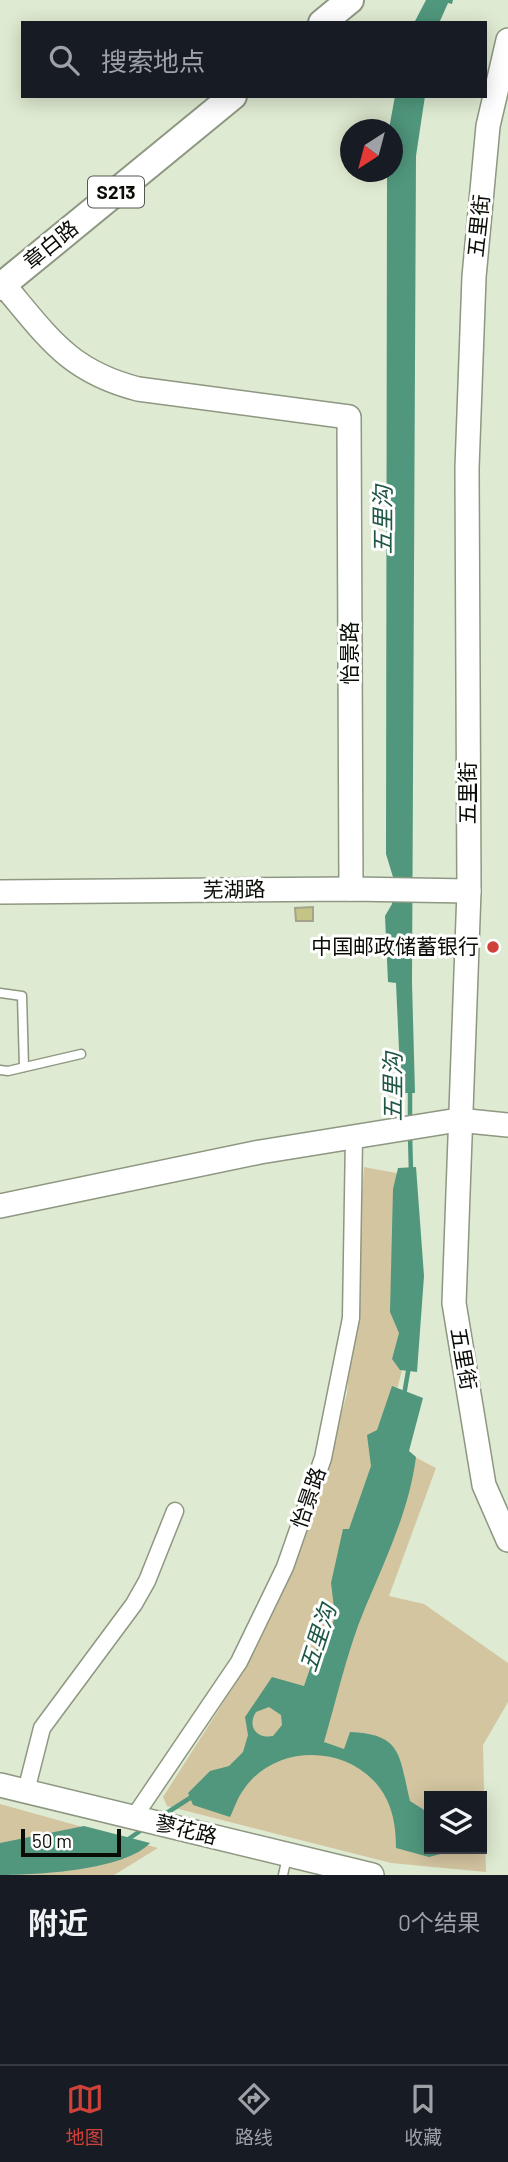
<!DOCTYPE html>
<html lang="zh">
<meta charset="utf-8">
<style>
body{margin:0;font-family:Barlow,"Noto Sans SC",sans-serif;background:#20242c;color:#f1f3f6}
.controls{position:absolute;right:21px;bottom:21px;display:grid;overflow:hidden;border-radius:0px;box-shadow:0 4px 18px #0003}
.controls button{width:63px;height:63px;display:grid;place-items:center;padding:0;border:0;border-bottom:2px solid #363941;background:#171b24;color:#f1f3f6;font:35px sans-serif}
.compass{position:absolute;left:340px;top:119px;width:63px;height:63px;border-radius:50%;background:#171b24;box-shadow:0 4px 18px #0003;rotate:216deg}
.scale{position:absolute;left:21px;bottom:18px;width:100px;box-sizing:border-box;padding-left:7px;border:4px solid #090d06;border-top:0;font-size:19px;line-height:24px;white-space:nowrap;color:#090d06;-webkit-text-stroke:5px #fff;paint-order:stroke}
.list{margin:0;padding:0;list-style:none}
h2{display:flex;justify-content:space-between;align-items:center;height:91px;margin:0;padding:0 28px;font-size:30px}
h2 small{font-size:23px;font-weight:400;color:#9ea1a6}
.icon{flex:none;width:38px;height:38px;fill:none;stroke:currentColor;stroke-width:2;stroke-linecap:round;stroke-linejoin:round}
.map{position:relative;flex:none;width:508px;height:1875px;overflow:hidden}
.search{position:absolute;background:#171b24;box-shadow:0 4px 18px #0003;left:21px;right:21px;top:21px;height:77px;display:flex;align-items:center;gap:18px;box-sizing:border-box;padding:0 24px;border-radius:0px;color:#9ea1a6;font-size:26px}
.sheet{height:189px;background:#171b24}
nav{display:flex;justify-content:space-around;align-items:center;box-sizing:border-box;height:98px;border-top:2px solid #363941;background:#171b24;font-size:19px;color:#9ea1a6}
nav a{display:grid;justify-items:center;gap:4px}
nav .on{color:#cf4139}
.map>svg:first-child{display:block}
</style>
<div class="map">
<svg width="508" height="1875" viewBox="0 0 508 1875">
<rect width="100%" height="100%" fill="#deead1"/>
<g fill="#d4c5a1" fill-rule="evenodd">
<path d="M364 1167 407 1175 405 1358 384 1441 436 1468 389 1596 424 1604 508 1663V1702L483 1745 486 1872 391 1863 167 1806 163 1797 223 1703 258 1642 300 1551 347 1394ZM429 1796H482V1849H429Z"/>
<path d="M0 1804 158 1848 114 1875H0Z"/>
</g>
<g fill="#50977d" fill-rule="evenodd">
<path d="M426 0H453L452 4 448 3 440 21 443 23H414Z"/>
<path d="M395 96H425L416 156 412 983 415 1093H401L396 983 388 982 385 916 392 904 393 877 386 854 387 172H392V130L389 129Z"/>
<path d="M416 1167 424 1276 417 1372 400 1370 392 1359 399 1333 390 1312 393 1189 398 1168Z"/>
<path d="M392 1386 423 1398 409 1451 416 1457C409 1511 386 1558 365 1608 347 1651 337 1698 324 1742L344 1749 350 1732C403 1734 399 1756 410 1801L429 1813V1849H450L448 1852 429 1857 396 1848C396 1831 394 1815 387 1800 360 1744 275 1739 242 1792 237 1799 234 1809 230 1817L193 1805 188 1793 210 1771 229 1766 243 1752 248 1735 245 1717 272 1677 304 1686 320 1639 332 1626 335 1616 331 1583 343 1529H349L371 1466 367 1435 377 1430ZM269 1707 281 1715 282 1725 273 1736C256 1739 247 1726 256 1712Z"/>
<path d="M84 1826 150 1843C125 1870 37 1875 0 1875V1843Z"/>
</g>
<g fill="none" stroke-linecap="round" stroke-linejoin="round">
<g stroke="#50977d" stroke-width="4.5">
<path d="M410 1090V1120"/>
<path d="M410 1135 411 1172"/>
<path d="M404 1395 409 1366"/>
<path d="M162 1816 193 1796"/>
<path d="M127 1840 143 1829"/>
</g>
</g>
<path fill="#c4c485" stroke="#a4a48c" stroke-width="2" d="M313 907V921H296L295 908Z"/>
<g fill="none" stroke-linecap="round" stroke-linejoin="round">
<defs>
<g id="lane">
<path d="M0 993 22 996 24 1067"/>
<path d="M0 1070 8 1071 81 1054"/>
<path d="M283 1875 287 1857"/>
</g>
<g id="street">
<path d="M26 1791 42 1728 134 1604 147 1581 175 1511"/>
<path d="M134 1817 239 1662 285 1567 323 1458 351 1318 354 1137"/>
</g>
<g id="secondary">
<path d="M508 40 488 126 474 277 467 468 469 891 454 1303 484 1485 508 1540"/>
<path d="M3 284C48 337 68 371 138 389L349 417 351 889"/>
<path d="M0 892 351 889 469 891"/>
<path d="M0 1206 260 1152 458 1120 508 1125"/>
<path d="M0 1785 372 1875"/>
</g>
<g id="primary">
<path d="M322 23 350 0"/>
<path d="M0 287 233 96"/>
</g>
</defs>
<use href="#lane" stroke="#8d9781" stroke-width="11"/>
<use href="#street" stroke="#8d9781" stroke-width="19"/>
<use href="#secondary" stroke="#8d9781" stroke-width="26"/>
<use href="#primary" stroke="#8d9781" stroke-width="30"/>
<use href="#lane" stroke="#fff" stroke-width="8"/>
<use href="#street" stroke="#fff" stroke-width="16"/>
<use href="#secondary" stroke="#fff" stroke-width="23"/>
<use href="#primary" stroke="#fff" stroke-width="26"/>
</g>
<circle fill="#cf4139" stroke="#fff" stroke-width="2.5" cx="493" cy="947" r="7"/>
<g text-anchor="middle" stroke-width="6" stroke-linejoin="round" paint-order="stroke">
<rect fill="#fff" stroke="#535651" stroke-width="2" x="88" y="176.5" width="56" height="31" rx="5"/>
<g font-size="19" font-weight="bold" fill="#090d06">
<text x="116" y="199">S213</text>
</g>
<g font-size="21" fill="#090d06" stroke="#fff">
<text transform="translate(479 226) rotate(-84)" y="7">五里街</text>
<text transform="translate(51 245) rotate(-39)" y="7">章白路</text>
<text transform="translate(350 653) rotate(-90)" y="7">怡景路</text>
<text transform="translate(468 793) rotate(-90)" y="7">五里街</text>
<text transform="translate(234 890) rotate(-1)" y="7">芜湖路</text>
<text transform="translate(463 1359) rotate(80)" y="7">五里街</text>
<text transform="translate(309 1498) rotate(-71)" y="7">怡景路</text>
<text transform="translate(186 1830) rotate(14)" y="7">蓼花路</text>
</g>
<g font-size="21" fill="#090d06" stroke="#fff" text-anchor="end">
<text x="479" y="954">中国邮政储蓄银行</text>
</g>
<g font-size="23" font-style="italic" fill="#1f5744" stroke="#fff">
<text transform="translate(383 520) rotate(-90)" y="8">五里沟</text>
<text transform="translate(393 1087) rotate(-90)" y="8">五里沟</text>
<text transform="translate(318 1638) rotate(-72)" y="8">五里沟</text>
</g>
</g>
</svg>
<div class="controls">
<button><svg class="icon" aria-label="layers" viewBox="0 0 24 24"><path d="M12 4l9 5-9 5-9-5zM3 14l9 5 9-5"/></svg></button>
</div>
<svg class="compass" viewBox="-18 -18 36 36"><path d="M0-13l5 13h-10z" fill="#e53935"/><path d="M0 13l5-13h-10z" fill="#9ea1a6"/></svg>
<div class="scale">50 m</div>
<div class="search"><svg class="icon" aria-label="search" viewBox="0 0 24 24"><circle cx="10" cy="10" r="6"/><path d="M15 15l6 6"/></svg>搜索地点</div>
</div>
<section class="sheet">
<h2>附近<small>0个结果</small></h2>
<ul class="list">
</ul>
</section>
<nav>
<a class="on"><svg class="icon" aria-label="map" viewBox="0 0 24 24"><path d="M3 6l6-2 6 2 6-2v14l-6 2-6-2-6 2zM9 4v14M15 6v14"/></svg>地图</a>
<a><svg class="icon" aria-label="directions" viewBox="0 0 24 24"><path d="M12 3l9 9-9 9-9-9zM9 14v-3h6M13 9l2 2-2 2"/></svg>路线</a>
<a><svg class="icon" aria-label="saved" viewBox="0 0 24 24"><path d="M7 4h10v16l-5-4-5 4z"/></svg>收藏</a>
</nav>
